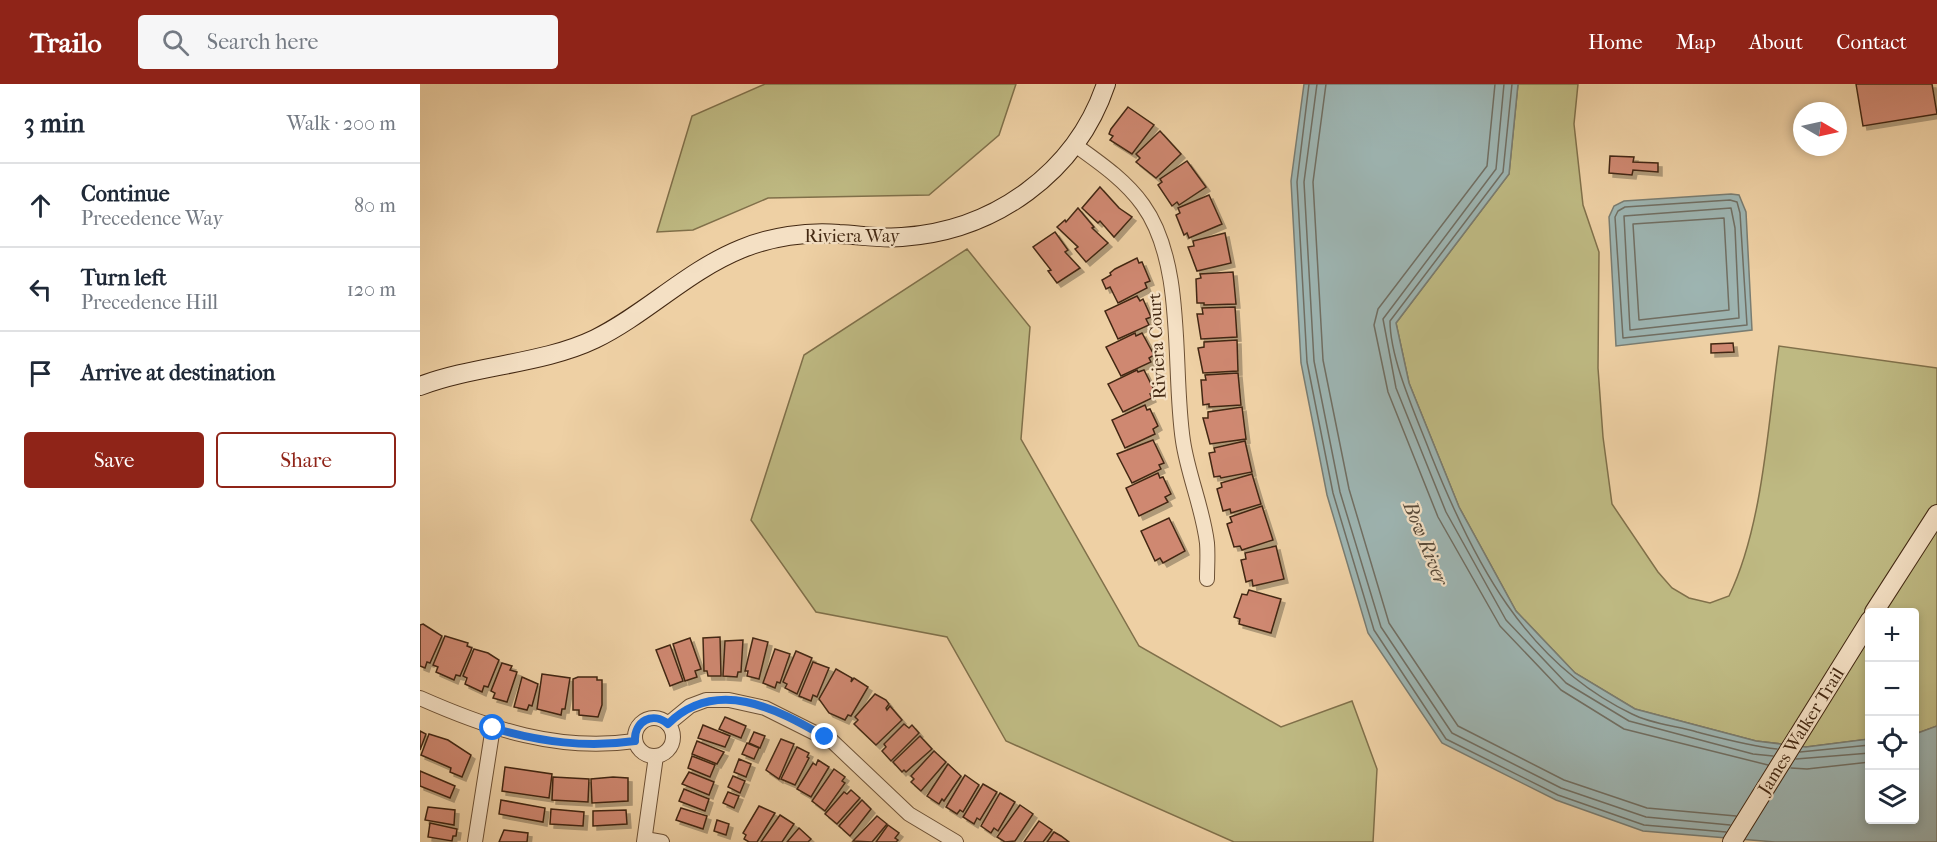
<!DOCTYPE html>
<meta charset="utf-8">
<style>
body{margin:0;font-family:"IM FELL French Canon",serif;background:#f6f6f7;color:#1f2937}
.controls{position:absolute;right:18px;bottom:18px;display:grid;overflow:hidden;border-radius:6px;box-shadow:0 3px 9px #0003}
.controls button{width:54px;height:54px;display:grid;place-items:center;padding:0;border:0;border-bottom:2px solid #e0e1e3;background:#fff;color:#1f2937;font:30px sans-serif}
.compass{position:absolute;left:1373px;top:18px;width:54px;height:54px;border-radius:50%;background:#fff;box-shadow:0 3px 9px #0003;rotate:99deg}
.stop{position:absolute;width:18px;height:18px;margin:-14px;border:4px solid #1a73e8;border-radius:50%;background:#fff}
.stop.end{background:#1a73e8;border-color:#fff;box-shadow:0 2px 6px #0008}
.list{margin:0;padding:0;list-style:none}
h2{display:flex;justify-content:space-between;align-items:center;height:78px;margin:0;padding:0 24px;font-size:26px}
h2 small{font-size:20px;font-weight:400;color:#747a83}
.list li{display:grid;grid-template-columns:39px 1fr auto;gap:18px;align-items:center;box-sizing:border-box;height:84px;padding:0 24px;border-top:2px solid #e0e1e3}
.list b{display:block;font-size:22px;white-space:nowrap}
.list p{margin:0;font-size:20px;white-space:nowrap;color:#747a83}
.list em{font-size:20px;font-style:normal;color:#747a83}
.actions{display:flex;gap:12px;padding:18px 24px}
.actions a{flex:1;padding:14px 0;border:2px solid #8f2418;border-radius:6px;text-align:center;font-size:21px;color:#8f2418}
.actions .main{background:#8f2418;color:#fff}
.icon{flex:none;width:33px;height:33px;fill:none;stroke:currentColor;stroke-width:2;stroke-linecap:round;stroke-linejoin:round}
.map{position:relative;flex:none;width:1517px;height:758px;overflow:hidden}
header{display:flex;align-items:center;gap:36px;box-sizing:border-box;height:84px;padding:0 30px;background:#8f2418;color:#fff}
header strong{font-size:28px}
nav{display:flex;gap:33px;margin-inline-start:auto;font-size:21px}
.search{width:420px;height:54px;background:#f6f6f7;display:flex;align-items:center;gap:15px;box-sizing:border-box;padding:0 21px;border-radius:6px;color:#747a83;font-size:22px}
main{display:flex}
aside{flex:1;background:#fff}
.map>svg:first-child{display:block}
</style>
<header>
<strong>Trailo</strong>
<div class="search"><svg class="icon" aria-label="search" viewBox="0 0 24 24"><circle cx="10" cy="10" r="6"/><path d="M15 15l6 6"/></svg>Search here</div>
<nav><a>Home</a><a>Map</a><a>About</a><a>Contact</a></nav>
</header>
<main>
<aside>
<h2>3 min<small>Walk · 200 m</small></h2>
<ul class="list">
<li><svg class="icon" aria-label="ahead" viewBox="0 0 24 24"><path d="M12 20V5M6 11l6-6 6 6"/></svg><div><b>Continue</b><p>Precedence Way</p></div><em>80 m</em></li>
<li><svg class="icon" aria-label="left" viewBox="0 0 24 24"><path d="M17 20v-9H6M10 6l-5 5 5 5"/></svg><div><b>Turn left</b><p>Precedence Hill</p></div><em>120 m</em></li>
<li><svg class="icon" aria-label="arrive" viewBox="0 0 24 24"><path d="M6 21V4h12l-3 4 3 4H6"/></svg><div><b>Arrive at destination</b></div></li>
</ul>
<div class="actions"><a class="main">Save</a><a>Share</a></div>
</aside>
<div class="map">
<svg width="1517" height="758" viewBox="0 0 1517 758">
<defs>
<filter id="shadow"><feDropShadow dx="4" dy="4" stdDeviation="0" flood-color="#0004"/></filter>
</defs>
<rect width="100%" height="100%" fill="#eed0a4"/>
<filter id="stains"><feTurbulence type="fractalNoise" baseFrequency=".00333" numOctaves="4"/><feColorMatrix values="0 0 0 0 .2 0 0 0 0 .09 0 0 0 0 .02 0 0 0 .5 -.17"/></filter>
<radialGradient id="worn" r=".72"><stop offset=".6" stop-color="#630" stop-opacity="0"/><stop offset="1" stop-color="#630" stop-opacity=".3"/></radialGradient>
<g fill="#beb982" stroke="#80704a" stroke-width="1.5">
<path d="M345 0H596L579 51 509 111 348 114 273 146 237 148 272 32Z"/>
<path d="M1098 0H1158L1154 40 1163 121 1179 168 1178 284 1183 353 1192 420 1238 488 1252 504 1269 514 1290 519 1309 512C1343 442 1348 339 1359 262L1517 284V642L1495 650 1494 528H1450L1449 655 1386 663 1336 657 1215 625 1155 589 1096 527 1039 423 989 299 976 239 1089 90Z"/>
<path d="M547 165 610 243 601 355 719 562 861 643 932 617 957 685 953 758H814L586 657 527 553 396 528 331 436 384 271Z"/>
</g>
<g fill="#9db4b1" stroke="#797c71" stroke-width="1.5">
<path d="M884 0H1098L1089 90 976 239 989 299 1039 423 1096 527 1155 589 1215 625 1336 657 1386 663 1449 655 1450 736H1494L1495 650 1517 642V758H1355L1223 747 1136 716 1022 659 948 549 907 411 881 279 871 97Z"/>
<path d="M1311 110 1319 111 1326 128 1332 246 1196 262 1189 133 1194 122 1204 117Z"/>
</g>
<g fill="none" stroke-linecap="round" stroke-linejoin="round">
<g stroke="#706e62" stroke-width="1.5">
<path d="M889 0 877 98 887 278 913 409 954 546 1026 655 1138 711 1224 741 1306 748"/>
<path d="M897 0 884 98 894 277 920 408 961 543 1032 649 1141 704 1226 733 1310 741"/>
<path d="M906 0 893 98 903 276 929 405 969 539 1038 642 1144 696 1227 724 1316 732"/>
<path d="M1075 0 1067 82 958 225 954 241 968 308 1018 433 1080 542 1141 606 1204 645 1348 681"/>
<path d="M1084 0 1076 85 963 235 976 304 1026 428 1086 536 1146 599 1209 637 1333 670 1353 672"/>
<path d="M1092 0 1083 88 970 237C970 276 997 334 1011 371 1053 476 1105 579 1212 630 1231 640 1257 642 1277 648 1304 655 1330 662 1357 665"/>
<path d="M1310 116 1317 118 1320 129 1327 241 1203 254 1195 133 1198 127 1205 123Z"/>
<path d="M1311 124 1315 144 1319 234 1210 246 1204 132Z"/>
<path d="M1304 134 1309 226 1219 236 1213 140Z"/>
<path d="M1380 668 1450 661"/>
<path d="M1376 675 1450 669"/>
<path d="M1371 684 1387 685 1450 678"/>
</g>
</g>
<g fill="#cf8871" stroke="#432812" stroke-width="1.5" filter="url(#shadow)">
<path d="M1436 0H1512L1517 30 1443 42Z"/>
<path d="M708 23 734 41 712 70 690 56 693 52 689 50 691 45Z"/>
<path d="M740 47 761 70 736 94 716 78 720 74 716 70Z"/>
<path d="M1190 72 1214 73 1213 78 1238 79V88L1213 86 1212 91 1189 89Z"/>
<path d="M767 77 786 103 759 121 757 118 752 122 738 101 742 98 740 95Z"/>
<path d="M680 103 699 124 712 133 694 153 680 137 678 139 662 124Z"/>
<path d="M789 111 802 140 769 154 767 149 764 151 756 131 760 129 758 124Z"/>
<path d="M658 124 674 143 672 144 688 159 666 178 655 165 658 163 637 143 645 136 646 138Z"/>
<path d="M635 148 648 166 645 168 660 184 637 199 628 187 631 186 613 163Z"/>
<path d="M805 149 811 179 777 187 768 163 774 162 773 157Z"/>
<path d="M717 174 719 179 722 178 730 197 725 199 727 204 698 219 690 203 686 205 682 196 691 191 690 189 695 185Z"/>
<path d="M813 188 816 220 784 221V219H777L776 195 781 194 780 190Z"/>
<path d="M717 212 720 217 723 215 731 233 726 235 729 241 698 255 685 227Z"/>
<path d="M815 223 817 253 781 255 777 230H783L782 224Z"/>
<path d="M715 249 716 252 722 249 734 271 729 274 731 278 701 292 686 263Z"/>
<path d="M817 256 818 287 783 289 778 264 784 263V258Z"/>
<path d="M1313 259 1314 268 1291 269V260Z"/>
<path d="M717 286 718 288 724 286 735 308 730 310 732 314 703 328 688 300Z"/>
<path d="M818 289 821 321 789 323V320L783 321 781 296H786L785 291Z"/>
<path d="M725 321 727 326 730 325 738 342 733 345 735 350 705 364 692 336Z"/>
<path d="M822 323 826 355 790 360 783 334H788V328Z"/>
<path d="M733 356 744 379 739 381 741 385 712 399 697 370Z"/>
<path d="M825 357 832 388 801 394 800 392 794 393 789 369 795 368 794 364Z"/>
<path d="M738 389 740 394 743 393 751 410 745 413 748 418 719 432 706 404Z"/>
<path d="M832 390 841 420 811 429 810 425 803 427 797 405 802 403 801 399Z"/>
<path d="M842 422 853 456 822 466 820 462 814 463 807 440 812 438 810 433Z"/>
<path d="M749 434 765 467 743 479 740 474 735 477 721 447Z"/>
<path d="M856 462 864 495 833 502 832 496 826 498 821 476 826 475 825 469Z"/>
<path d="M829 506 861 515 851 549 819 540 820 535 814 533 822 510 827 511Z"/>
<path d="M3 540 22 552 10 579 7 578 5 584 0 582V541Z"/>
<path d="M25 552 48 559 47 562 52 564 40 592 36 591 34 596 16 588 18 583 13 581Z"/>
<path d="M300 553 301 592H288L287 587H284L283 554Z"/>
<path d="M270 554 281 585 275 587 277 593 265 597 253 560Z"/>
<path d="M333 554 348 558 339 595 327 592 328 587H325Z"/>
<path d="M323 556 321 588H318L317 593 303 592 305 557Z"/>
<path d="M250 561 263 597 250 602 236 566Z"/>
<path d="M54 565 68 569 79 576 68 603 64 602 62 608 45 600 47 594 43 592Z"/>
<path d="M355 565 370 570 360 599 357 598 355 604 343 599Z"/>
<path d="M376 567 392 574 377 610 365 604 367 600 363 598Z"/>
<path d="M393 578 409 584 397 613 393 611 391 617 379 612Z"/>
<path d="M82 579 92 582 90 586 97 588 87 618 73 614 75 609 71 607Z"/>
<path d="M416 585 432 594 431 598 434 594 448 603 431 632 428 631 425 636 409 629 399 615Z"/>
<path d="M122 590 150 594 145 625H142L141 631 117 625Z"/>
<path d="M102 593 118 600 112 622 109 621 107 626 94 623Z"/>
<path d="M158 593H177V596H182V621L178 633 159 631V626H153V595Z"/>
<path d="M455 610 466 616 469 620 466 624 467 626 470 622 482 636 456 661 434 640 438 636 435 633Z"/>
<path d="M305 633 326 642 321 654 299 645Z"/>
<path d="M484 640 489 644 492 641 499 649 471 677 462 667 466 663 464 660Z"/>
<path d="M283 641 310 652 305 663 278 654Z"/>
<path d="M0 647 6 650 0 666Z"/>
<path d="M334 648 345 652 340 664 329 659Z"/>
<path d="M9 650 28 656 51 671 42 693 30 688 31 684 1 671Z"/>
<path d="M500 652 512 665 486 688 484 686 482 688 473 678Z"/>
<path d="M361 655 374 660 359 695 346 686Z"/>
<path d="M277 657 304 668 297 680 272 670Z"/>
<path d="M327 659 339 664 334 675 322 670Z"/>
<path d="M377 663 389 669 387 673 389 674 375 701 361 695Z"/>
<path d="M514 667 526 678 501 707 491 698 494 695 491 692Z"/>
<path d="M272 672 295 681 290 693 268 684Z"/>
<path d="M319 675 331 680 326 693 314 688Z"/>
<path d="M398 676 409 683 391 713 377 705 393 679 396 681Z"/>
<path d="M528 680 541 692 524 717 522 715 519 720 507 712Z"/>
<path d="M85 683 132 690 129 714 82 707Z"/>
<path d="M414 685 425 693 422 697 425 699 405 727 392 717Z"/>
<path d="M0 687 35 702 30 714 0 702Z"/>
<path d="M269 688 294 698 289 711 262 700Z"/>
<path d="M545 691 559 701 543 728 540 726 537 730 526 723Z"/>
<path d="M313 692 325 697 320 709 308 703Z"/>
<path d="M133 693 169 695 168 718 132 716Z"/>
<path d="M193 693 208 694V717L172 719 171 695Z"/>
<path d="M563 700 577 708 560 736 557 734 554 740 543 733Z"/>
<path d="M264 705 289 715 285 727 259 717Z"/>
<path d="M431 706 440 714 417 740 405 730 424 708 427 710Z"/>
<path d="M308 708 319 712 314 724 303 719Z"/>
<path d="M580 709 595 718 578 747 574 744 571 749 561 742Z"/>
<path d="M81 716 125 724 123 738 79 730Z"/>
<path d="M442 716 451 725 430 752 419 742Z"/>
<path d="M600 721 613 730 595 757 585 758 577 753Z"/>
<path d="M339 722 355 729 337 758H329L324 755 326 751 323 749Z"/>
<path d="M8 723 35 726 34 741 5 736Z"/>
<path d="M261 724 287 732 283 745 256 736Z"/>
<path d="M131 725 164 728 163 742 130 740Z"/>
<path d="M206 726 207 740 173 742V727Z"/>
<path d="M360 731 374 740 362 758H341Z"/>
<path d="M457 732 467 740 452 758 433 757Z"/>
<path d="M297 736 309 740 306 751 294 747Z"/>
<path d="M619 737 632 746 623 758H604Z"/>
<path d="M10 739 37 745 36 752H33L32 757 8 753Z"/>
<path d="M468 741 479 749 475 754 478 756 476 758H456Z"/>
<path d="M379 744 391 755 388 758H367Z"/>
<path d="M84 746 108 749 107 758H79Z"/>
<path d="M634 748 641 752 649 758H627Z"/>
</g>
<g fill="none" stroke-linecap="round" stroke-linejoin="round">
<defs>
<g id="street">
<path d="M655 61C680 79 705 96 723 121 766 181 752 285 763 357 768 391 783 425 787 459 788 471 787 483 787 495"/>
<path d="M0 614C70 645 138 668 215 657"/>
<circle cx="234" cy="653" r="19"/>
<path d="M248 640 270 622 286 616H309L345 624 413 658 489 730 536 758"/>
<path d="M225 755 242 758"/>
<path d="M55 758 73 643"/>
<path d="M224 758 236 672"/>
</g>
<g id="secondary">
<path d="M0 302C56 281 123 280 175 255 226 230 267 187 321 165 350 153 387 147 419 150 440 151 461 155 482 153 574 147 656 89 686 0"/>
<path d="M1454 528 1517 430"/>
<path d="M1312 758 1450 536"/>
</g>
</defs>
<use href="#street" stroke="#6e5236" stroke-width="16"/>
<use href="#secondary" stroke="#432812" stroke-width="20"/>
<use href="#street" stroke="#f4e0c4" stroke-width="14"/>
<use href="#secondary" stroke="#f4e0c4" stroke-width="18"/>
</g>
<g fill="none" stroke-linecap="round" stroke-linejoin="round">
<path stroke="#1a73e8" stroke-width="8" d="M73 644C121 658 166 664 215 657 214 637 233 627 248 640 296 593 356 624 405 653"/>
</g>
<g text-anchor="middle" stroke-width="4.5" stroke-linejoin="round" paint-order="stroke">
<g font-size="18" fill="#432812" stroke="#f4e0c4">
<text x="432" y="158">Riviera Way</text>
<text transform="translate(737 262) rotate(-93)" y="6">Riviera Court</text>
<text transform="translate(1381 647) rotate(-58)" y="6">James Walker Trail</text>
</g>
<g font-size="20" font-style="italic" fill="#5a4b3a" stroke="#f4e0c4">
<text transform="translate(1006 459) rotate(68)" y="7">Bow River</text>
</g>
</g>
<rect width="100%" height="100%" filter="url(#stains)"/>
<rect width="100%" height="100%" fill="url(#worn)"/>
</svg>
<div class="controls">
<button>+</button>
<button>−</button>
<button><svg class="icon" aria-label="locate" viewBox="0 0 24 24"><circle cx="12" cy="12" r="6"/><path d="M12 2v4M12 18v4M2 12h4M18 12h4"/></svg></button>
<button><svg class="icon" aria-label="layers" viewBox="0 0 24 24"><path d="M12 4l9 5-9 5-9-5zM3 14l9 5 9-5"/></svg></button>
</div>
<svg class="compass" viewBox="-18 -18 36 36"><path d="M0-13l5 13h-10z" fill="#e53935"/><path d="M0 13l5-13h-10z" fill="#747a83"/></svg>
<div class="stop" style="left:73px;top:644px"></div>
<div class="stop end" style="left:405px;top:653px"></div>
</div>
</main>
